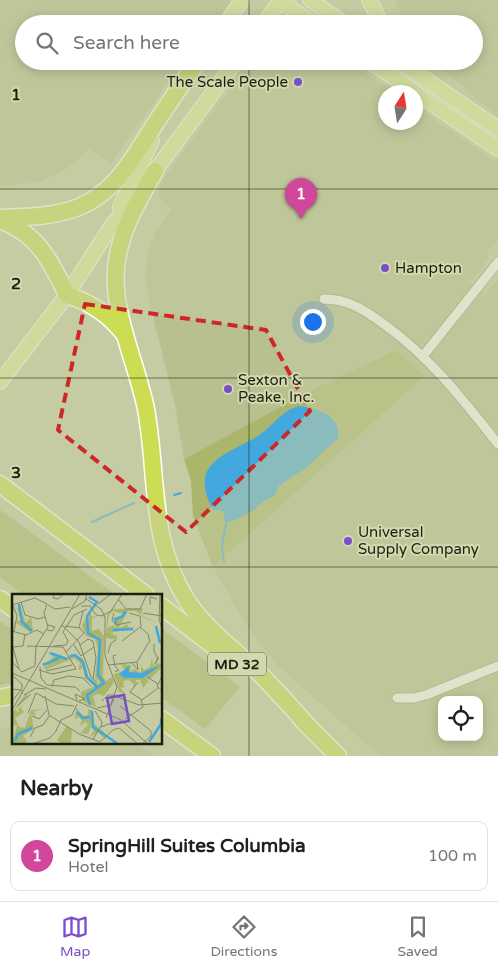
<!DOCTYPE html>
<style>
body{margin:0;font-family:"Varela Round",sans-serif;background:#f6f6f6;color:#202124}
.controls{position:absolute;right:15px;bottom:15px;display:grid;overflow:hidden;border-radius:10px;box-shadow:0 2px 12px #0003}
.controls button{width:45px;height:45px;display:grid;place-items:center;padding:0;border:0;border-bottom:1px solid #e0e0e0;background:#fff;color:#202124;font:25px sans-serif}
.compass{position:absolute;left:378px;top:85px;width:45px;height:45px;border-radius:50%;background:#fff;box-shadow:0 2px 12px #0003;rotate:12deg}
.you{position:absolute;left:312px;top:321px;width:18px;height:18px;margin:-12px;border:4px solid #fff;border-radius:50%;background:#1a73e8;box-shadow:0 0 0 8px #1a73e833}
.badge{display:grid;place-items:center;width:32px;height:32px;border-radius:50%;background:#784fc8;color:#fff;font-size:16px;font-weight:700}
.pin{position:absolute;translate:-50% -41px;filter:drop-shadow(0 1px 2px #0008)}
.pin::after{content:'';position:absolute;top:26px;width:18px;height:15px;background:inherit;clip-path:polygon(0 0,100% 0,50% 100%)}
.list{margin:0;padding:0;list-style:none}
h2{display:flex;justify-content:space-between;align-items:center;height:65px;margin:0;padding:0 20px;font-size:21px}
h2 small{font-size:16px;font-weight:400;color:#757577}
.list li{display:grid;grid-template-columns:32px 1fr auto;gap:15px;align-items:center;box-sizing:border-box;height:70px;margin:0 10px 10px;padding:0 10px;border:1px solid #e0e0e0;border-radius:10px}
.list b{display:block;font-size:19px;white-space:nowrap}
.list p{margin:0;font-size:16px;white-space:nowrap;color:#757577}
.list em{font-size:16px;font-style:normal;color:#757577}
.icon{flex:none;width:28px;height:28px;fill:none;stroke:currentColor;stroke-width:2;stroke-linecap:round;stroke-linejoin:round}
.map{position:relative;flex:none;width:498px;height:756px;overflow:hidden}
.search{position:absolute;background:#fff;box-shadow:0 2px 12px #0003;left:15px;right:15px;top:15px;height:55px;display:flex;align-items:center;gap:12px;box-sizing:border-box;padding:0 18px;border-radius:28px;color:#757577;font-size:19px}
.sheet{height:145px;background:#fff}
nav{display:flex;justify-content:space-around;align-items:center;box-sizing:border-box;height:70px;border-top:1px solid #e0e0e0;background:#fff;font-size:14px;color:#757577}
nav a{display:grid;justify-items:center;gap:2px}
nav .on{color:#784fc8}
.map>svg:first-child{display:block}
</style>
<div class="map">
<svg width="498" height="756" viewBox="0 0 498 756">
<rect width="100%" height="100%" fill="#c5cca3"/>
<g fill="#b8c090" fill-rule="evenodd">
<path d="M0 0H234L217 24H24V61H183L111 163 89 148 80 158 64 170 43 181 15 185H0Z"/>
<path d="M394 0H498V117L433 61H474V24H405Z"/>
<path d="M250 61H346L394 92H386V122H416V107L498 163V240L488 251V259L470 283 485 295 498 279V756H380L277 665 243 620 213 567 424 375 395 350 312 390 184 459 175 404 148 296 146 280 147 255 156 232 172 209 158 198 162 181ZM442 700H479V737H442Z"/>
<path d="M14 726V742H132L155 756H0V728Z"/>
</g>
<g fill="#abb56c">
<path d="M396 350 424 376 213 567 193 516 191 481 184 459 312 390Z"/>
<path d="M0 510 116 595H23L0 577Z"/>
<path d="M0 621 14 631V682L0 685Z"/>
<path d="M161 628 240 687 205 729 161 697Z"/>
</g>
<path fill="#43a8dd" d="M299 406C317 409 341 414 338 438L304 470 296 474 279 486 274 496 265 500 254 510 233 521 225 522 223 511 213 510C186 459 231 455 262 433 275 423 283 410 299 406Z"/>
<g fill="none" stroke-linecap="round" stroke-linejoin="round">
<g stroke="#43a8dd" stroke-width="2">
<path d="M174 495 181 493"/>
<path d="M92 522 134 503"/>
<path d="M224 562 222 546 226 523"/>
</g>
<defs>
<g id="street">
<path d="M324 299C349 299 366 311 385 325 432 359 463 400 498 444"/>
<path d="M423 356 498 262"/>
<path d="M397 698H414L426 695 498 666"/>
</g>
<g id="primary">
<path d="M279 0 314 24"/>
<path d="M310 0 345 24"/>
<path d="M369 0 382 24"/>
<path d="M225 24 242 0"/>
<path d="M263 24 281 0"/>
<path d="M369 61 415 92"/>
<path d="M399 61 498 129"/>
<path d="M416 93 498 149"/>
<path d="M120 207 152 141"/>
<path d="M0 382 67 295 110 228 155 171 236 61"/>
</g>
<g id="highway">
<path d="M155 171C137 203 119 232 116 269 112 314 137 364 146 409 158 475 149 539 186 599 205 629 235 650 260 674 277 691 293 709 309 727"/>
<path d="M0 218C27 217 53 217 79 207 116 192 134 156 155 124 169 103 183 82 198 61"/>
<path d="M0 220C38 234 50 260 67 295 92 303 109 315 125 335"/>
<path d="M0 484 146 595"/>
<path d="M0 599 14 609"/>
<path d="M161 606 225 655"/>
<path d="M0 698 14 695"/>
<path d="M161 719 212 756"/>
<path d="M303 721 338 756"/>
</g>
</defs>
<use href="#street" stroke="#9aa079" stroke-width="11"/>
<use href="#primary" stroke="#fff" stroke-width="16"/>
<use href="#highway" stroke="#fff" stroke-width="19"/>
<use href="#street" stroke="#fff" stroke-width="9"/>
<use href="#primary" stroke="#e0ea98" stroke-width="14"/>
<use href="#highway" stroke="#ccdc53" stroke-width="16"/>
</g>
<path d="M0 0H498V756H0ZM85 304 266 330 310 411 186 532 58 430Z" fill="#c5cca3" fill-opacity=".55" fill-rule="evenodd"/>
<path fill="none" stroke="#cd2827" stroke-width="4" stroke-dasharray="10 6" stroke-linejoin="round" d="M85 304 266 330 310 411 186 532 58 430Z"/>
<path fill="none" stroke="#1d2010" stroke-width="1" stroke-opacity="0.55" d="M249 0V24M249 61V756M0 189H498M0 378H498M0 567H498"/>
<g fill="#784fc8" stroke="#d2d9af" stroke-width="2">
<circle cx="298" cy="82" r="5"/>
<circle cx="385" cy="268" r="5"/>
<circle cx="228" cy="389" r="5"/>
<circle cx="348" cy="541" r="5"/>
</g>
<g text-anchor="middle" stroke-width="4" stroke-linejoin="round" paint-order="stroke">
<rect fill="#d2d9af" stroke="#535840" stroke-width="1" x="208" y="652.5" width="58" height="23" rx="4"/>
<g font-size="14" font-weight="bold" fill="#1d2010">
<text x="237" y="669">MD 32</text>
</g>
<g font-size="15" fill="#1d2010" stroke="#d2d9af" text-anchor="start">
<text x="288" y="87" text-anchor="end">The Scale People</text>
<text x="395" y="273">Hampton</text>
<text x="238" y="385">Sexton &amp;<tspan x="238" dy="17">Peake, Inc.</tspan></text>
<text x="358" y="537">Universal<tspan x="358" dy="17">Supply Company</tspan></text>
</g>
</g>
<g transform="translate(12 594)">
<rect width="150" height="150" fill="#c5cca3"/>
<path d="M7 10 14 29 19 23 21 36 18 38 3 28 9 26 5 15ZM131 14 129 20 134 24 147 28 134 25 124 17H116L106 35 115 30 116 33 123 34 98 39 105 42V46L94 44 95 21 101 15ZM101 17 111 20 103 24 104 36 102 31 95 34 97 21ZM79 17V22L85 23 80 24V37L87 35 92 42 91 83 94 87 100 83 102 88 92 102 86 100 81 102 84 113 72 108 69 101V98L83 92 73 84 71 74 66 76 68 69 62 64 33 76 32 73 37 71 30 70 39 68 41 62 35 58 52 64 64 61 71 65 76 83 87 90V95V87L83 84 86 55 83 45 74 42 70 32 74 23 76 40 87 46 77 39 76 23ZM140 64 141 71 147 69 150 73 138 85 134 82 136 88 131 94 128 86H124V92L121 93 122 91 117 86 111 87 112 94 108 93 113 100 107 98 102 80 113 77 110 71 103 69 119 71 118 78 122 75 129 79V72L132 76 138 73ZM14 99 16 102 3 116 7 119 6 115 12 110 9 114 12 118 3 124 7 133 13 134 19 116 34 115 22 117 24 122 19 120 22 135 11 142 15 146 13 150H0L5 132 0 130V119ZM64 113 71 122 76 121V115L81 117 80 128 92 138 93 145 86 138 78 143 82 136 79 133 76 140 68 139 76 131 74 128 67 132 70 127 67 123 63 125ZM55 132 60 136 59 149 63 150H49L45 146Z" fill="#abb56c" fill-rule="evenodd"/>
<path d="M149 71 131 84H112L107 80 117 72V78L129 79Z" fill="#43a8dd"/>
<path fill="none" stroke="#43a8dd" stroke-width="2.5" d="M77 3 85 8 75 22 76 39 88 46 86 81 92 89 75 101 78 111M7 10 10 28 20 37M104 30 103 25 110 23 114 17M144 32 148 49M101 36 121 35M38 59 55 65M58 62 63 61 71 68 75 83 86 94M31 71 47 64M80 117 81 133 106 150M65 118 71 124 78 123M3 147 6 140 20 134M137 148 149 130V124"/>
<path fill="none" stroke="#828768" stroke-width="1" d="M42 0 41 4 46 5 52 0M148 0 147 26 150 34M73 4 89 15 93 23V62L105 93 94 124M106 5 114 15H128L135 0M9 8 13 21 26 25 33 23M86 10 99 0M0 11 23 4 35 10M1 11 5 22 2 37M36 11 43 15 58 13M138 11V3L145 5M69 12H78L84 21 90 22 99 17 110 0M60 15 73 7 75 0M102 19 100 26 104 31 119 28M117 19 128 22 129 33M131 19 150 22M50 31 67 48 79 83 85 88M53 32 68 34 72 39 54 58M67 34 71 17M35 36 40 37 43 33 36 31M0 37 14 41 25 36 32 40M56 47 51 38 62 21 75 15M110 47 128 33 136 40 138 48M0 50 7 75M142 50V57L145 63H146V65L143 70 146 63M62 51 69 62 82 53M68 51 76 45 81 47 84 64 81 85M15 52 51 53 64 75 40 80 27 76M42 52 54 51 56 47M1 53 11 52 13 40M96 59 99 49 104 46M0 68 10 78 23 72 24 52 36 33 32 19 35 10M120 69 126 76 125 68M96 71 125 68 137 48M28 73 29 84 35 91 63 93 68 97M34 77 60 71M104 77 103 78 104 77H105L106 76 107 77 103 72 101 62 104 61M0 79 109 126 136 150M0 81 10 90V100M150 83 145 92 150 97M137 85 135 83 146 90M40 93 42 86 57 82 71 84 79 92M0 95 9 96 0 107M24 99 44 110 62 112M12 101 24 94 34 95M33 102 37 121 67 140 88 148 101 136 107 134 126 150M103 102 127 111 150 109M65 106 63 100 73 105 67 107M130 106 146 94M90 107 96 101H104M5 112 19 100M108 112 139 137V142L130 150M85 114 99 111 102 105M0 116 68 0M83 117 90 128 89 133 102 128 109 129M16 119 24 99M20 122 27 125 35 116M113 125 131 113 129 105 118 98 126 88M44 137 49 126 60 121 65 110M18 143 23 134 31 131 38 121M81 145 89 132M20 150 38 144 45 136"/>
<path fill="#784fc8" fill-opacity="0.15" stroke="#784fc8" stroke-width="2.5" d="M112 101 117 127 100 130 95 104Z"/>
<rect width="150" height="150" fill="none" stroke="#1d2010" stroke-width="2.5"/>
</g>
<g font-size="16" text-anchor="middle" font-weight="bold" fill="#1d2010" stroke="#d2d9af" stroke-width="4" stroke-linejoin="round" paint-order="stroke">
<text x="16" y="100">1</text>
<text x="16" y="289">2</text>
<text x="16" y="478">3</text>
</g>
</svg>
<div class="controls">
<button><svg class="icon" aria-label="locate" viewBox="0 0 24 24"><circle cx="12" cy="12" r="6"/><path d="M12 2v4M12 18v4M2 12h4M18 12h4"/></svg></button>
</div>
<svg class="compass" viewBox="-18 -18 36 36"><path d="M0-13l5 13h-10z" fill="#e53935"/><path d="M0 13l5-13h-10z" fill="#757577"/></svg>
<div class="you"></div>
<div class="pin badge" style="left:301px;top:219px;background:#d1479c">1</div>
<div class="search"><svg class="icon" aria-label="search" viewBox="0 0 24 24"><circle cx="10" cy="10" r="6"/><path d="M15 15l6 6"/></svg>Search here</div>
</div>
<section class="sheet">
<h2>Nearby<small></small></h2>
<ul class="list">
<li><span class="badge" style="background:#d1479c">1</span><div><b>SpringHill Suites Columbia</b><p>Hotel</p></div><em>100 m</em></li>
</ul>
</section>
<nav>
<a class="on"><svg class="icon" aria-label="map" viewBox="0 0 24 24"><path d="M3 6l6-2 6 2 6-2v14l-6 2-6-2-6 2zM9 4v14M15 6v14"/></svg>Map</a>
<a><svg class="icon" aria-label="directions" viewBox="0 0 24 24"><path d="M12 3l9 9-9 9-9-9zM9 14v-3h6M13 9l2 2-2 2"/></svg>Directions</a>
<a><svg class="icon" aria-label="saved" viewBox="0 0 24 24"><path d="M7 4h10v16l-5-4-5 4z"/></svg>Saved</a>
</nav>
